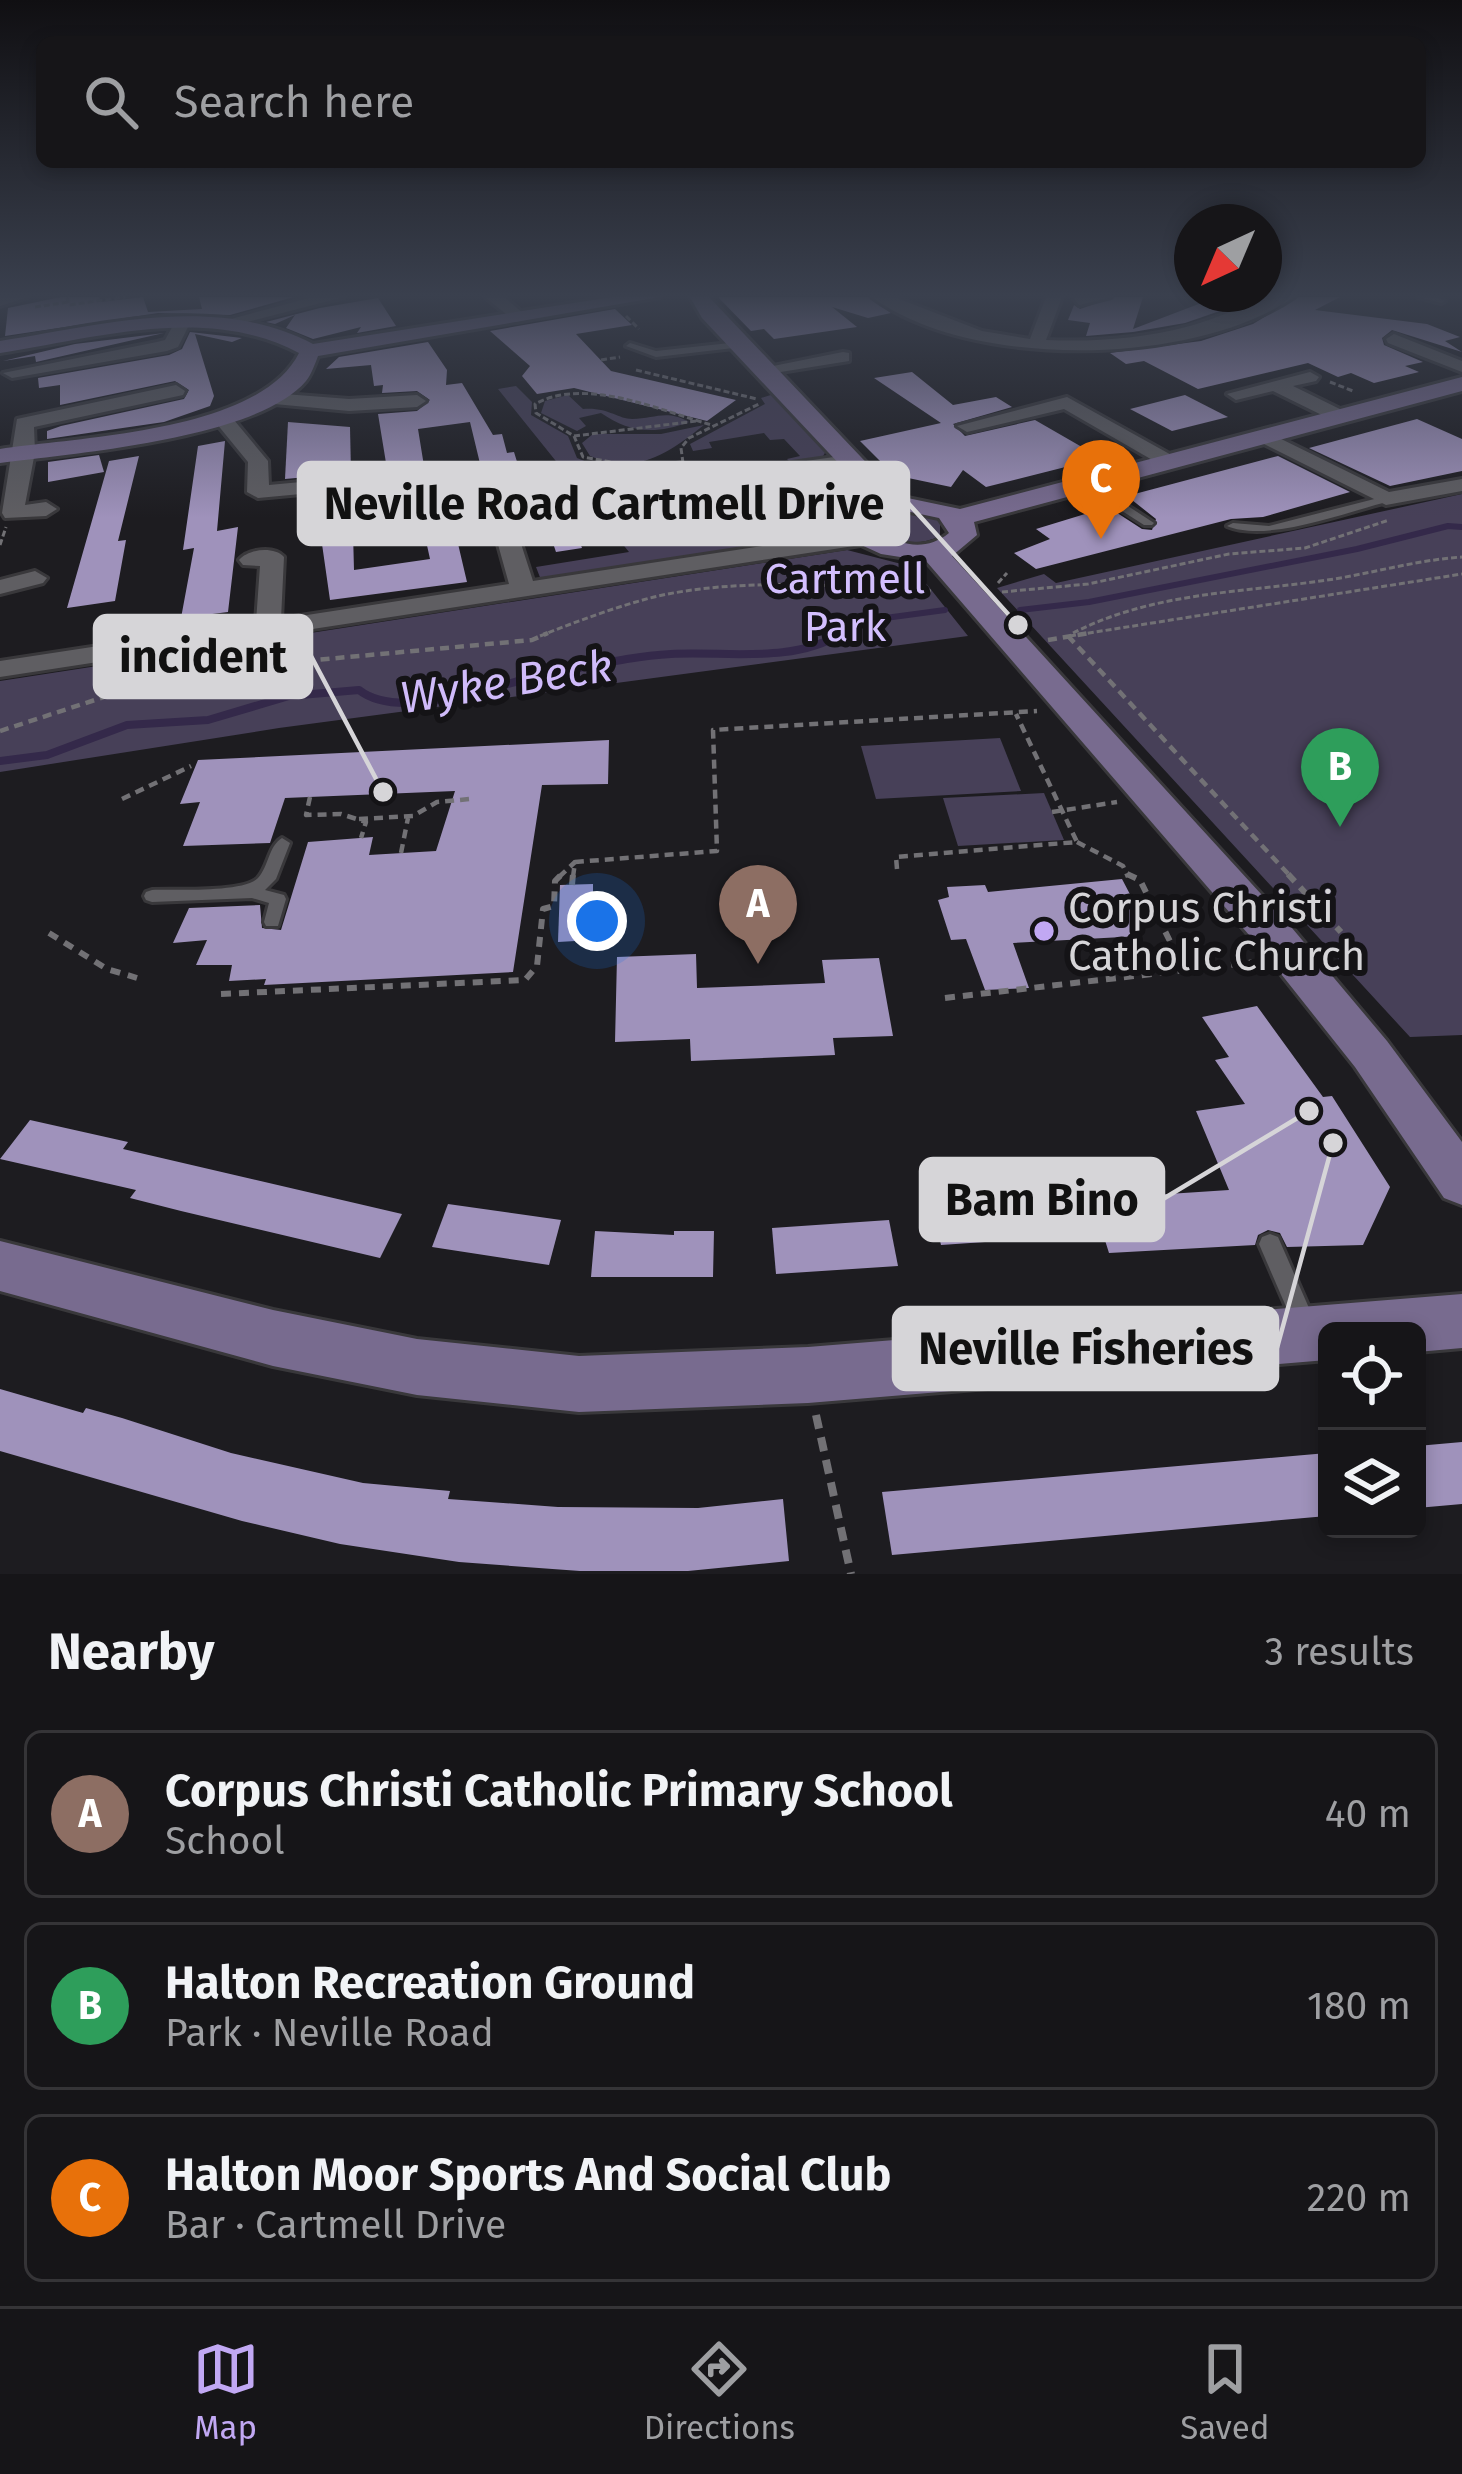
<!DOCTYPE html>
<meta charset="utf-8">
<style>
body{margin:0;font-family:"Fira Sans",sans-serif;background:#232225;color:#f1f3f6}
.controls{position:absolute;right:36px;bottom:36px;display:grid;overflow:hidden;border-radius:18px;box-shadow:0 6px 18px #0003}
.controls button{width:108px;height:108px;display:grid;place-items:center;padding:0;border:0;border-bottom:3px solid #353437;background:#161518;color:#f1f3f6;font:60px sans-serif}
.compass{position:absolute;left:1174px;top:204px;width:108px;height:108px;border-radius:50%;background:#161518;box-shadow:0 6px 18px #0003;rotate:224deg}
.you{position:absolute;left:597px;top:921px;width:42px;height:42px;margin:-30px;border:9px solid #fff;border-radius:50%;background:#1a73e8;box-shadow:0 0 0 18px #1a73e833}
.badge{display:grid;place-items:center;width:78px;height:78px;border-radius:50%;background:#c1a8f3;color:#fff;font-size:39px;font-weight:700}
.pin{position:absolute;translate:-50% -99px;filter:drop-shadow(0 3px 6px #0008)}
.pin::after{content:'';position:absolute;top:63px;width:42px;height:36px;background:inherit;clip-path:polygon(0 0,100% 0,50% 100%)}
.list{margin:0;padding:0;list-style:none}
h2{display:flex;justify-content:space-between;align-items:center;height:156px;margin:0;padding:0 48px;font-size:51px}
h2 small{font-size:39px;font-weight:400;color:#9e9fa2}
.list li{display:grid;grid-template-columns:78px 1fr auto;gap:36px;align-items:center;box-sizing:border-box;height:168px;margin:0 24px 24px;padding:0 24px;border:3px solid #353437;border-radius:18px}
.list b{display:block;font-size:45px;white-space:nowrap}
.list p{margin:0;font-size:39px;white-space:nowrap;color:#9e9fa2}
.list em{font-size:39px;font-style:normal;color:#9e9fa2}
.icon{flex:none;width:66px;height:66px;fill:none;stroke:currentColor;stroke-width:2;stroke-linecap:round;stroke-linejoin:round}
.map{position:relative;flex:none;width:1462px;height:1574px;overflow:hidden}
.search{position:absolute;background:#161518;box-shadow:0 6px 18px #0003;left:36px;right:36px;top:36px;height:132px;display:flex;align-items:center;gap:30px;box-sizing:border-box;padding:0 42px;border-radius:18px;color:#9e9fa2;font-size:45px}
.sheet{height:732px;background:#161518}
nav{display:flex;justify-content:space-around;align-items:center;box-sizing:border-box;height:168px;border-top:3px solid #353437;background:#161518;font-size:33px;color:#9e9fa2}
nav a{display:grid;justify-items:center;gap:6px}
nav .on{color:#c1a8f3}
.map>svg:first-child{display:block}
</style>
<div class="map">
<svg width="1462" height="1574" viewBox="0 0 1462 1574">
<rect width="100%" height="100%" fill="#1d1c20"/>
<g fill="#474058">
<path d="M516 386 532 402 531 415 568 436 577 458 602 468 630 470 636 479 595 486 625 541 736 526 740 531 749 530 714 483 736 481 724 486 733 498 748 496 752 501 740 504 752 522 764 520 772 529 833 518 826 509 837 506 824 490 811 492 806 488 820 484 806 470 838 469 859 497 828 537 541 580 536 567 629 552 498 389Z"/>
<path d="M774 394 826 451 822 458 791 463 787 459 800 456 784 439 770 440 764 433 709 442 712 448 693 451 690 444 765 404 761 398Z"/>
<path d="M568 395 583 409C608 407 618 419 632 419 655 419 666 409 689 422 653 436 627 431 601 413L579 418 586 426 577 431 541 413 545 401Z"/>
<path d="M704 425C669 453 637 476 590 456L582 443 593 434H661Z"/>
<path d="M1462 494V1035L1410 1037 997 588 1044 574 1056 583Z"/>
<path d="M916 512 940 521V536C920 546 897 545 881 529L889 515Z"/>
<path d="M847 550 913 567 968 636 279 728 0 772V681Z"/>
<path d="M1000 738 1021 791 876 799 861 746Z"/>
<path d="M1044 793 1064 840 958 846 943 798Z"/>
</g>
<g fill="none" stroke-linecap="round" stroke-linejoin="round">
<g stroke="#34294a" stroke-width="6">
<path d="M1020 610 1089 602 1357 549 1448 526 1462 527"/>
<path d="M837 636 863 621 945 610"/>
</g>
<path stroke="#34294a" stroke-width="8" d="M0 761 47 755 127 725 208 720 289 696 359 690C402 724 503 681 554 673 592 666 632 656 671 654 727 651 793 664 842 633"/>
</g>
<g fill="#9f92bb">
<path d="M61 297H99L101 302 143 297 148 312 202 309 199 297H294L230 315 158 313 5 336 8 308Z"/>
<path d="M718 297H868L891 313 868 318 832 307 857 327 774 339 764 329 751 331Z"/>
<path d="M1115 297H1143L1133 329 1217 297H1260L1185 323 1133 332 1086 336 1090 323 1068 320 1074 305 1080 309Z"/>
<path d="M1298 297H1340L1315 310 1427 324 1460 337 1445 341 1462 352 1392 330 1382 338 1384 345 1423 362 1405 366 1419 372 1374 383 1351 373 1338 377 1308 363 1198 389 1144 361 1126 364 1110 353 1201 341 1253 324Z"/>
<path d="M378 298 396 326 357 333 361 327 313 339 286 328 295 315 275 324 266 322 320 308Z"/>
<path d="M615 309 632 325 576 334 611 371 736 400 707 421 574 388 537 394 522 376 530 366 490 331Z"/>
<path d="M190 332 242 338 232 342 195 334 214 396 210 406 164 422 47 439V431L61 426 184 399 189 390 175 381 60 405V385L39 388 38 378 169 355 182 349Z"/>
<path d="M164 333 36 362 35 356 3 361 75 344Z"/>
<path d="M428 342 447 370 446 385 462 383 493 435 502 434 507 453 514 452 530 504 490 505 470 422 418 429 424 466 387 469 378 414 417 411 430 400 417 391 382 393 383 385 374 386 371 365 326 369 339 357Z"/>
<path d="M912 372 953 405 996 397 1012 407 953 424 965 436 1035 420 1101 458 986 487 963 470 951 487 894 475 860 441 941 423 874 378Z"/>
<path d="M1185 395 1228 417 1172 431 1130 409Z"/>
<path d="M1417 419 1462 439V471L1390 486 1309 448Z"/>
<path d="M288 422 350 427 351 473 285 479Z"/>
<path d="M225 441 217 531 238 527 228 612 181 618 194 548 183 550 198 446Z"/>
<path d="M99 455 104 472 48 482V462Z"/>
<path d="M139 456 118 541 126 540 115 601 67 608 109 461Z"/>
<path d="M1278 456 1350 492 1263 517 1231 519 1036 569 1014 553 1050 539 1036 529 1108 507 1142 529 1152 530 1156 519 1127 496Z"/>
<path d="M556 482 582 548 556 552 534 486Z"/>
<path d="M427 487 428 500 447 497 467 582 330 600 318 516 326 515V496L352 494 354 570 430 559 421 518 395 519 390 490Z"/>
<path d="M609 740 608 784 542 785 513 972 264 985 266 979 229 981 232 965H196L207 940 173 943 189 908 260 905 262 928 281 930 308 842 373 837 369 855 436 851 455 791 285 798 270 843 183 846 200 802 180 804 198 760Z"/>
<path d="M1122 879 1145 923 1137 927 1141 936 1013 943 1029 988 985 990 966 939 951 940 938 900 949 897 947 887 985 885 988 892Z"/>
<path d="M593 884V940L558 942 560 885Z"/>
<path d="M696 954 697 988 825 983 822 960 879 958 893 1036 833 1038 835 1055 691 1061 690 1039 615 1042 617 957Z"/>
<path d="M1257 1006 1323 1097 1332 1096 1390 1187 1363 1245 1287 1247 1280 1233 1268 1230 1258 1235 1255 1245 1109 1253 1092 1199 1229 1190 1196 1111 1245 1104 1215 1060 1229 1057 1202 1017Z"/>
<path d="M30 1120 128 1142 123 1149 402 1214 380 1258 181 1211 130 1198 136 1190 0 1159Z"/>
<path d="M1043 1184 1059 1237 941 1245 929 1192Z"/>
<path d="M448 1204 561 1220 549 1265 432 1247Z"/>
<path d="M889 1220 898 1266 776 1274 772 1228Z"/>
<path d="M595 1231 674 1235V1231H714L713 1277H591Z"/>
<path d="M0 1389 83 1413 86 1408 122 1418 231 1453 363 1483 450 1491 448 1499 558 1507 698 1508 783 1499 789 1561 688 1571H580L459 1562 340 1544 242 1521 0 1451Z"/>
<path d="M1462 1442V1504L1417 1508V1446Z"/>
<path d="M1327 1453V1516L892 1555 882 1492Z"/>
</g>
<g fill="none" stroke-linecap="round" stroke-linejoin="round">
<defs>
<g id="lane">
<path d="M1419 297H1436L1445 301 1441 303Z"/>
<path d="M739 342 743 345 742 347 656 357 626 346 630 343 656 351Z"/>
<path d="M848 455 853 458 852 460 680 485 675 482 680 479Z"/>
<path d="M1084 479 1088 480 1154 523 1152 525H1144L1080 484 1079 482Z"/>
<path d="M1386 496 1390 497V501C1347 512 1267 543 1227 526L1233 523 1269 526Z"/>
<path d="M282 838 290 843 276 879 265 890 284 895 286 899 278 926H266L264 922 269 903 252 898 152 902 146 900 144 896 146 892 152 890C175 889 243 893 258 878 269 866 268 847 282 838Z"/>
<path d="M1270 1234 1278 1237 1316 1324 1313 1332 1305 1335 1297 1332 1259 1244 1262 1237Z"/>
</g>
<g id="street">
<path d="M0 297H28L0 306Z"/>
<path d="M313 297H344L228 327 220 322Z"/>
<path d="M485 297H504L530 319 516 322Z"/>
<path d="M872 297H894L982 331 1030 339 1046 297H1062L1046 340C1093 342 1140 339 1186 327 1222 318 1257 297 1294 297 1194 366 970 370 872 297Z"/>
<path d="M1073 297H1111L1079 305Z"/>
<path d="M176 320 190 323 178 347 167 351 12 378 3 373 157 342 165 340Z"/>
<path d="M1394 334 1462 361V372L1388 343 1386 339Z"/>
<path d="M843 352 849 353V361L762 375 753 370Z"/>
<path d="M1310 372 1319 377 1316 381 1293 386 1348 413V421H1334L1273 391 1236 400 1227 394Z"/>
<path d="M176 385 185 391 183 395 34 427 35 452 25 505 46 502 57 509 46 516 5 518 2 513 17 419Z"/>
<path d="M271 393 349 399 417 395 426 401 417 407 349 411 264 403 262 399Z"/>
<path d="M1067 397 1175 457 1178 461 1161 465 1064 409 967 432 957 426Z"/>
<path d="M215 414H229L268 461 269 485 462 467 472 473 462 479 258 498 247 492 248 462 212 418Z"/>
<path d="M1265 431 1389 492 1462 479V491L1386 505 1258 441V433Z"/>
<path d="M503 515 514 522 533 581 867 530 878 537 867 544 0 677V661L256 622 260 566 243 565 239 560C248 549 274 546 284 557L281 619 509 584 494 530 474 533 463 526 466 521Z"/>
<path d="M35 571 47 578 43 583 0 594V580Z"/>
</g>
<g id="secondary">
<path d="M612 297H660L318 356C315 364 311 375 306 381 257 439 74 453 0 463V449C79 437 260 432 299 353 208 304 96 338 0 353V341C103 325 216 293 313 344Z"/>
<path d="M690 297H709L898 496 960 509 1462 377V391L974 522 977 535 952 556 1292 928 1387 1041 1462 1142V1205L1444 1198 1355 1067 1262 950 926 561 881 554 857 543 849 520 874 501 702 318ZM906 511 939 518 949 533C927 551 903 546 879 533L876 522 888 514Z"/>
<path d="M0 1241 273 1310 417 1339 579 1356 808 1347 1462 1294V1348L1417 1352V1331H1327V1360L808 1403 579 1412 417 1395 273 1366 0 1291Z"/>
</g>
</defs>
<use href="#lane" stroke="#39383b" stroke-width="6"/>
<use href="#street" stroke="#39383b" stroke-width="6"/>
<use href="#secondary" stroke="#39383b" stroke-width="6"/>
<g stroke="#727175" stroke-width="3" stroke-dasharray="6 3" stroke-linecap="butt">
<path d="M67 297 69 305 125 297"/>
<path d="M35 307 68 302"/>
<path d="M626 316 639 329"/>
<path d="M601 360 620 357"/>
<path d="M636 370 757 399"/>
<path d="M1330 382 1353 391"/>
<path d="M574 436 697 421"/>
<path d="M682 462 634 466 583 457 574 436 536 413 535 404C586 376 661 411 712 425"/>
<path d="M683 463 681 448 689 438 761 403"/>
<path d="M708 496 737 535"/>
<path d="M0 545 6 527"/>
<path d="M998 583 1007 573"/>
<path d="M1002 592 1088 584 1229 554 1305 548 1389 520"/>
<path d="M1073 633C1156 591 1244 593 1334 579 1377 572 1418 560 1462 557"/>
<path d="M540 636C578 621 615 607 654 597 739 577 844 586 931 591"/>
<path d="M1070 636 1462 574"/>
</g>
<g stroke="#727175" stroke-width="4.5" stroke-dasharray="9 6" stroke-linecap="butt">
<path d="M1068 636 1291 877"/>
<path d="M1048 640 1089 633"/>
<path d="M0 731 153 681 229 668 532 640 548 633"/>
<path d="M310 797 306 815 341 814 366 822 361 838"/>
<path d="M122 799 191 766"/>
<path d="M1052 812 1117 802"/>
<path d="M359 819 413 816 437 802 470 799"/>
<path d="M1077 842 1123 866 1128 877"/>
<path d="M401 853 408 818"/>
<path d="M897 869 896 857 1077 842 1016 714"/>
<path d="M559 877 575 862"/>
<path d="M573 877 575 862 717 851 713 730 1037 711"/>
</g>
<g stroke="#727175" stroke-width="6" stroke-dasharray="10 8" stroke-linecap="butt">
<path d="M1127 874 1140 880 1185 972"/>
<path d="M1288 874 1341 932"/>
<path d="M572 885 573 874"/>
<path d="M1150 903 1197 898"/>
<path d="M49 933 107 969 137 978"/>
<path d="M221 994 525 980 537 966 543 909 554 906 555 881 562 874"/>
<path d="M945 998 1255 962"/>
</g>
<path stroke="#727175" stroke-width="8" stroke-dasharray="14 9" stroke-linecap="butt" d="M816 1415 851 1574"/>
<use href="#lane" fill="#5f5e62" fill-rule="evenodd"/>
<use href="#street" fill="#5f5e62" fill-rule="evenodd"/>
<use href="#secondary" fill="#786b8f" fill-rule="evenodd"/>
</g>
<linearGradient id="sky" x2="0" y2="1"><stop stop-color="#100f12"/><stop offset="0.57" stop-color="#3a404e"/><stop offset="1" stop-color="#3a404e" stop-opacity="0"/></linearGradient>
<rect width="1462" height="518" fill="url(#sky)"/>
<circle fill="#c1a8f3" stroke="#141316" stroke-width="4.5" cx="1044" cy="931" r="12"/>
<g text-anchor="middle" stroke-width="12" stroke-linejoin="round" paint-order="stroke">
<g font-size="42" fill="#d3bffe" stroke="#141316">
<text x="845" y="593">Cartmell<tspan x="845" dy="48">Park</tspan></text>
</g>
<g font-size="42" fill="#d6d5d8" stroke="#141316" text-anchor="start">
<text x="1068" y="922">Corpus Christi<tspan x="1068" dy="48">Catholic Church</tspan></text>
</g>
<g font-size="45" font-style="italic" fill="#d0bbfa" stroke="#141316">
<text transform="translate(506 681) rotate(-9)" y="16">Wyke Beck</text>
</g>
</g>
<path fill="none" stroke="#d6d5d8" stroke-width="4.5" d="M1018 625L908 503M383 792L311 656M1309 1111L1163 1199M1333 1143L1277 1348"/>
<g fill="#d6d5d8" stroke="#141316" stroke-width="4.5">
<circle cx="1018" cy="625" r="12"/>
<circle cx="383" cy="792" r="12"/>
<circle cx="1309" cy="1111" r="12"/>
<circle cx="1333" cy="1143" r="12"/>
</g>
<g fill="#d6d5d8" stroke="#d6d5d8" stroke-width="4.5">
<rect x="299" y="463" width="609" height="81" rx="12"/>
<rect x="95" y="616" width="216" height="81" rx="12"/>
<rect x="921" y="1159" width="242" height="81" rx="12"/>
<rect x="894" y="1308" width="383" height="81" rx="12"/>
</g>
<g font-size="45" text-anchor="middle" font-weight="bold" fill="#111">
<text x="604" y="519">Neville Road Cartmell Drive</text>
<text x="203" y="672">incident</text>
<text x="1042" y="1215">Bam Bino</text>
<text x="1086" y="1364">Neville Fisheries</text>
</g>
</svg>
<div class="controls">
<button><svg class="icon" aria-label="locate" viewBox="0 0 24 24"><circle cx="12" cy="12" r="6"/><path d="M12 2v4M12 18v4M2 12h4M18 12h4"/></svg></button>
<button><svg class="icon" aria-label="layers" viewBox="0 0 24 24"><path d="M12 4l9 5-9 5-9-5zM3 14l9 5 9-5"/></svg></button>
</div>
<svg class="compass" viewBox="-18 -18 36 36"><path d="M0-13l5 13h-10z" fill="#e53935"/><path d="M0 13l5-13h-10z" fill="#9e9fa2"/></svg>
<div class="you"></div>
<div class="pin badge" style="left:758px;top:964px;background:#8d6e63">A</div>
<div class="pin badge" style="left:1340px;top:827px;background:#2e9e5b">B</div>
<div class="pin badge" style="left:1101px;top:539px;background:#e8710a">C</div>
<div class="search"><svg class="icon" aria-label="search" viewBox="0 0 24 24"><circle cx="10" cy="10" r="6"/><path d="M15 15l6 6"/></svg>Search here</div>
</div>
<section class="sheet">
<h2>Nearby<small>3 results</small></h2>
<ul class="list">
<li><span class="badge" style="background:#8d6e63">A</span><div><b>Corpus Christi Catholic Primary School</b><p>School</p></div><em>40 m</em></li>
<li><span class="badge" style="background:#2e9e5b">B</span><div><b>Halton Recreation Ground</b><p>Park · Neville Road</p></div><em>180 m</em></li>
<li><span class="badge" style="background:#e8710a">C</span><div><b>Halton Moor Sports And Social Club</b><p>Bar · Cartmell Drive</p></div><em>220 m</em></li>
</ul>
</section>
<nav>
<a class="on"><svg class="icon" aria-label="map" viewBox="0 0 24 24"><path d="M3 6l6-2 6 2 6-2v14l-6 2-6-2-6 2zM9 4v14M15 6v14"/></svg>Map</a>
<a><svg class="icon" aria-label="directions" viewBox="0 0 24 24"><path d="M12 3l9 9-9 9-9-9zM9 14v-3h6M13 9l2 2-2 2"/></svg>Directions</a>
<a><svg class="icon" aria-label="saved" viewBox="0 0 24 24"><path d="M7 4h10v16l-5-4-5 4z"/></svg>Saved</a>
</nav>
